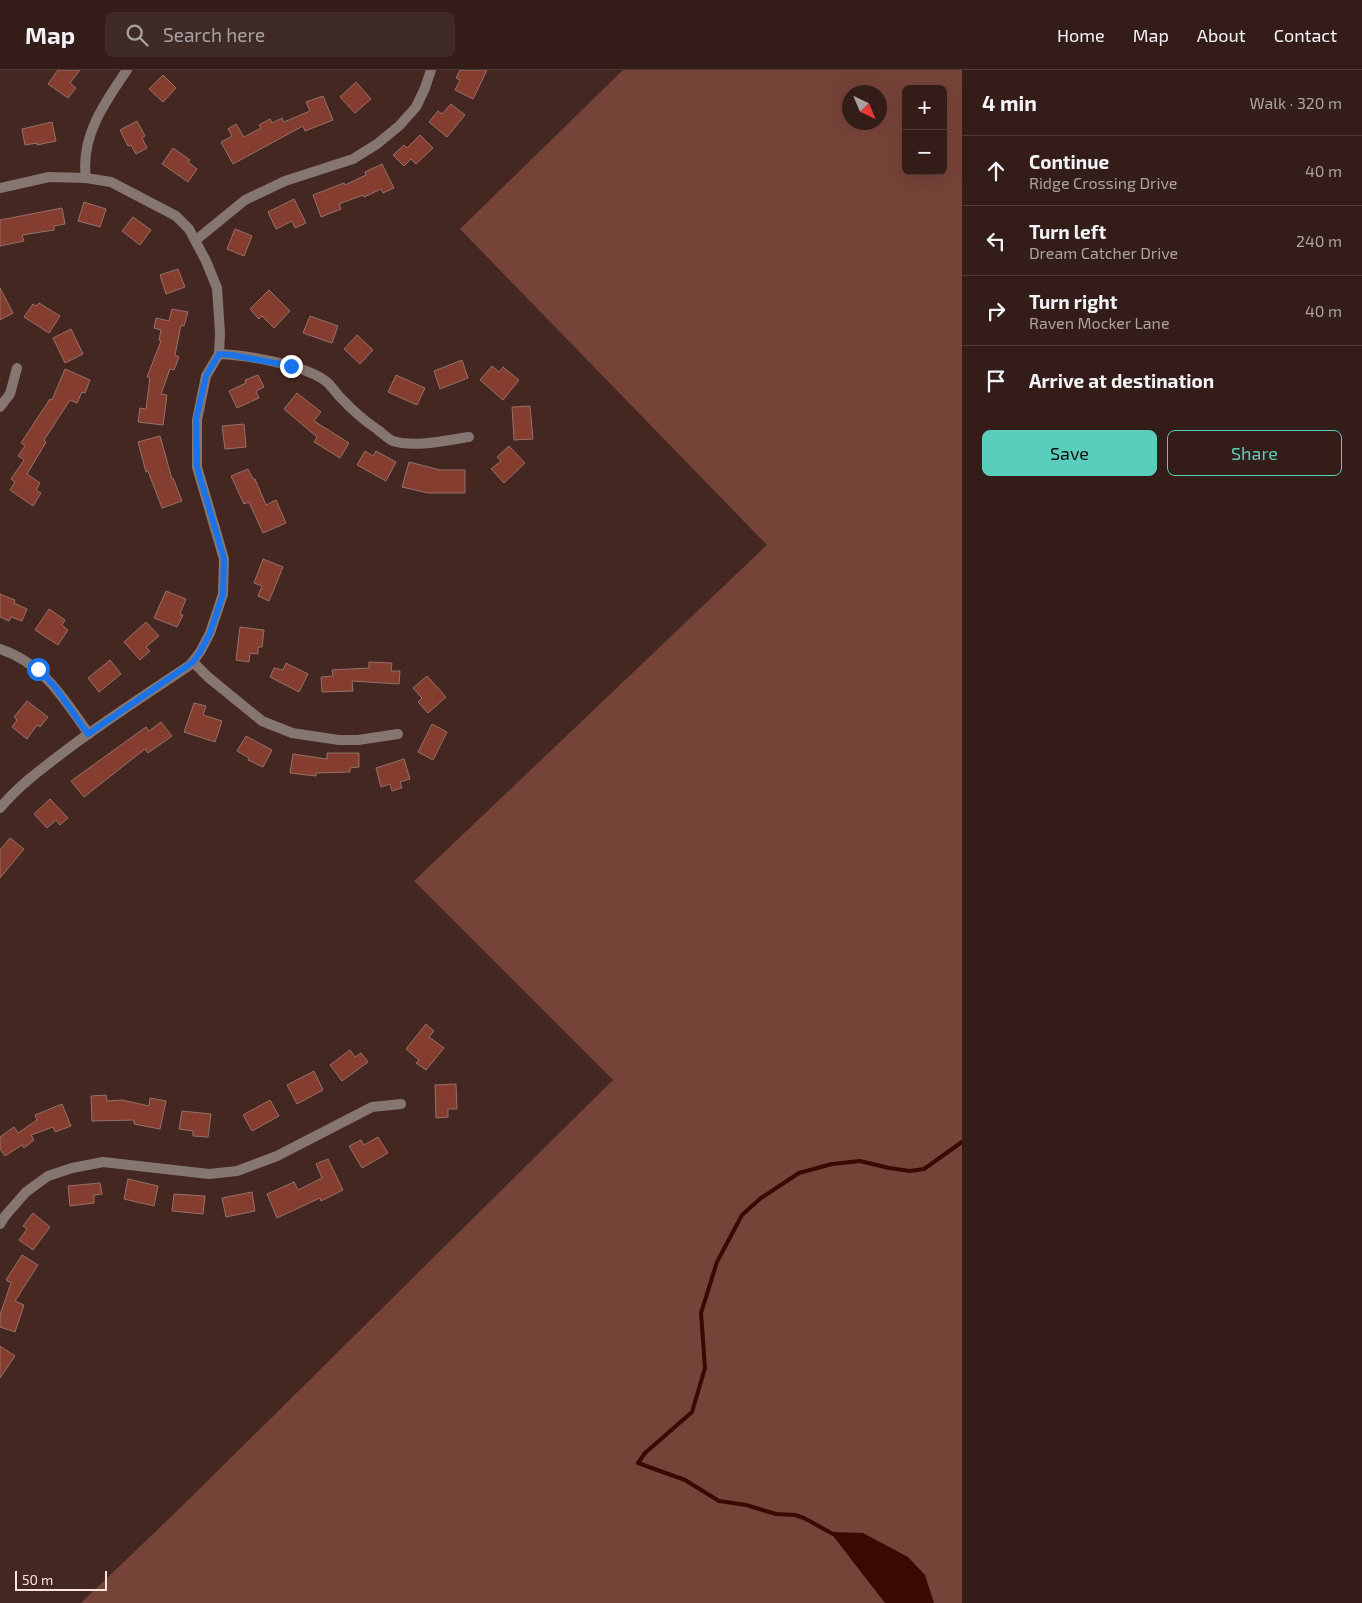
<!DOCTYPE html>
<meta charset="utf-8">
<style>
body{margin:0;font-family:"Exo 2",sans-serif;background:#3f2a26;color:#f1f3f6}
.controls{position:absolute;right:15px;top:15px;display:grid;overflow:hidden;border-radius:8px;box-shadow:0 5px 20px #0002}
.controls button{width:45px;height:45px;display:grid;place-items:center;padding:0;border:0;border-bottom:1px solid #4e3b38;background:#341d19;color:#f1f3f6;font:25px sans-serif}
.compass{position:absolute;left:842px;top:15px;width:45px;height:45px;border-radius:50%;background:#341d19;box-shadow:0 5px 20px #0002;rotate:136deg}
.scale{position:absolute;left:15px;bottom:12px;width:92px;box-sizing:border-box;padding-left:5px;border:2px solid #fae5e1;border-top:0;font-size:14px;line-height:18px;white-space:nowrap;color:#fae5e1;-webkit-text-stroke:4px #452721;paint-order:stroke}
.stop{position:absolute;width:15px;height:15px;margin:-11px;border:4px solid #1a73e8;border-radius:50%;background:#fff}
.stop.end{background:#1a73e8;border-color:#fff;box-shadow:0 1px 5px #0008}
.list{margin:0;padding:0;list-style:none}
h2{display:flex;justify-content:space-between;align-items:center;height:65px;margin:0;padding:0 20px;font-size:21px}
h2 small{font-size:16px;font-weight:400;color:#a9a2a2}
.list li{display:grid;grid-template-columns:32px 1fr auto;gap:15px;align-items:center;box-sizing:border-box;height:70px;padding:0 20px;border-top:1px solid #4e3b38}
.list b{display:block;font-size:19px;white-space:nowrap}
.list p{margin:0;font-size:16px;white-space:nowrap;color:#a9a2a2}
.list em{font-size:16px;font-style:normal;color:#a9a2a2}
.actions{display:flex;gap:10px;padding:15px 20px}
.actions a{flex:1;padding:11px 0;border:1px solid #5acebd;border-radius:8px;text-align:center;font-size:18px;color:#5acebd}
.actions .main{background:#5acebd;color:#111}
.icon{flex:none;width:28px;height:28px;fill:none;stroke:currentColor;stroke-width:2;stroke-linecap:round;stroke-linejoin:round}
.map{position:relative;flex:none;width:962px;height:1533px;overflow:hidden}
header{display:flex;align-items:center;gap:30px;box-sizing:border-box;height:70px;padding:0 25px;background:#341d19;border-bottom:1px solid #4e3b38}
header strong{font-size:24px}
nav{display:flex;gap:28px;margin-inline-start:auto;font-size:18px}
.search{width:350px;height:45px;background:#3f2a26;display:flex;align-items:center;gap:12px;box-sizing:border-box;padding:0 18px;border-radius:8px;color:#a9a2a2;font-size:19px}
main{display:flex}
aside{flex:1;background:#341d19}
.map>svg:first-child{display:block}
</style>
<header>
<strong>Map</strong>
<div class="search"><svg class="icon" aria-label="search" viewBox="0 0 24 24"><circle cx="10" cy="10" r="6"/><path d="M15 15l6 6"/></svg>Search here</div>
<nav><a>Home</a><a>Map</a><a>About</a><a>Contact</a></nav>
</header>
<main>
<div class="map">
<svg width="962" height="1533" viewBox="0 0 962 1533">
<rect width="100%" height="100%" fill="#452721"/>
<path fill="#764338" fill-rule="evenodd" d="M623 0H962V1533H81L177 1441 613 1010 414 811 767 475 460 159ZM906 19H943V101H906ZM849 22H879V52H849Z"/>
<path fill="#3c0802" d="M830 1462 863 1463 908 1487 925 1505 934 1533H885Z"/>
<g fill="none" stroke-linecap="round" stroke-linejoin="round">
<path stroke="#3c0802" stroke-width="4" d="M833 1464 804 1448 795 1445 776 1444 746 1435 719 1431 685 1410 638 1393 645 1383 692 1342 705 1298 701 1243 717 1192 742 1145 761 1128 799 1103 832 1094 860 1091 889 1098 910 1101 924 1099 962 1072"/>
</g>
<g fill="#853d2f" stroke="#947169">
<path d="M58 0H80L70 13 76 18 68 28 48 14Z"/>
<path d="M460 0H487L473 29 455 20 460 10 456 8Z"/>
<path d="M163 5 176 18 163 32 149 19Z"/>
<path d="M356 12 371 29 355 43 340 27Z"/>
<path d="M323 26 333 50 305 61 303 56 233 94 221 72 232 66 228 59 236 54 244 67 261 58 259 55 270 49 272 53 282 48 284 52 310 41 306 32Z"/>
<path d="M451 34 465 45 447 67 429 52 438 41 442 44Z"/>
<path d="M137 51 145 66 142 68 147 78 136 84 131 75 128 76 120 60Z"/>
<path d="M52 52 56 71 37 75V73L25 75 22 59Z"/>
<path d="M420 65 433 78 416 94 411 89 404 96 393 85 404 75 407 78Z"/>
<path d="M173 78 190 90 188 92 197 99 188 112 162 94Z"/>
<path d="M382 94 394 118 383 123 381 119 364 127 363 125 339 134 341 139 321 147 313 125 344 113 345 115 366 105 365 102Z"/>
<path d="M294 129 306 153 295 158 292 151 276 159 268 142Z"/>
<path d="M84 132 106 139 100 157 78 151Z"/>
<path d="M62 138 65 154 54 156V160L22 165 24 171 0 176V150Z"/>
<path d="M133 147 151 160 140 175 122 161Z"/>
<path d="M235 159 252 166 244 186 227 179Z"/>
<path d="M178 199 185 217 166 224 160 205Z"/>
<path d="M0 218 13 243 0 250Z"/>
<path d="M269 220 290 241 274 258 262 246 259 249 250 239Z"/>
<path d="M39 233 60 246 49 263 24 247 33 234 36 236Z"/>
<path d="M172 239 188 242 184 256 181 255 175 285 179 287 174 300 170 299 161 324 167 325 163 355 138 352 140 338 146 339 150 308 147 307 161 271 159 270 161 260 154 258 156 248 169 251Z"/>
<path d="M310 246 338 256 332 273 303 263Z"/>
<path d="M71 259 83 284 65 293 53 268Z"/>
<path d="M357 265 373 280 360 294 344 279Z"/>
<path d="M462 290 468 308 440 319 434 301Z"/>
<path d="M492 296 499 302 503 297 519 310 503 330 480 310Z"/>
<path d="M65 299 90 310 85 323 82 322 77 333 70 330 44 370 46 372 27 404 40 413 36 420 41 423 33 436 10 420 15 412 11 409 24 390 18 386 25 376 21 373 50 329 52 330Z"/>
<path d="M258 305 264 317 256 321 259 328 237 338 229 321 246 313 245 310Z"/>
<path d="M396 305 425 318 417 335 388 322Z"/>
<path d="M297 323 321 342 314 351 349 373 340 388 314 372 317 367 284 339Z"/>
<path d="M530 336 533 369 514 370 512 337Z"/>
<path d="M244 354 246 377 225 379 222 356Z"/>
<path d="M160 366 172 409 173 408 182 431 162 438 148 401 146 402 138 372Z"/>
<path d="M509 376 525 393 504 413 491 399 501 391 497 387Z"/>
<path d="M365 381 373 386 376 381 396 392 386 411 357 395Z"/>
<path d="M409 392 440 400H465V423H428L402 417Z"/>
<path d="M248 399 253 409H255L266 435 276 430 286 453 263 463 249 432 244 434 231 406Z"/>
<path d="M263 489 283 497 269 531 258 526 262 516 254 513Z"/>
<path d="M166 521 186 529 180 544 183 545 177 557 154 548Z"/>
<path d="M0 524 15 530 14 533 27 539 22 551 11 547 9 551 0 547Z"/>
<path d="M49 539 65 550 62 555 68 560 58 575 35 560Z"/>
<path d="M146 552 159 566 146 577 150 581 140 590 124 572Z"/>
<path d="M240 557 264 560 262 577H258V584L250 583 249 592 236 590Z"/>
<path d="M110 590 121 604 99 622 88 608Z"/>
<path d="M369 592 392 593 391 601H400L399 614 352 611 353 621 322 622 321 607 333 606 332 600 369 598Z"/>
<path d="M286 593 308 604 299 622 270 607 274 598 283 600Z"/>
<path d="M427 606 446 627 428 643 418 632 422 628 413 618Z"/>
<path d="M27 631 48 647 40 657 37 655 27 669 12 657 17 650 14 647Z"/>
<path d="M194 633 206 636 203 645 222 651 215 672 184 662Z"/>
<path d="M161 652 172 666 148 683 145 679 84 727 71 711 146 657 149 661Z"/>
<path d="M432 654 447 662 433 690 418 682Z"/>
<path d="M246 666 272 680 263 697 248 690 249 688 237 681Z"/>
<path d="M327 683H359V697L350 698V702L316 703V706L290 703 293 684 327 689Z"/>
<path d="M404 689 410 709 400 712 402 718 392 721 390 714 381 717 376 698Z"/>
<path d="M50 729 68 748 60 755 56 750 47 758 34 744Z"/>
<path d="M10 768 24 779 0 808V780Z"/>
<path d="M426 954 434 961 429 967 444 978 426 1000 416 993 419 990 406 979Z"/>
<path d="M350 980 355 987 361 983 368 992 342 1011 330 995Z"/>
<path d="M314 1001 323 1020 297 1034 287 1015Z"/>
<path d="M456 1014 457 1039H448V1047L436 1048 435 1015Z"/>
<path d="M106 1025 107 1031 122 1030 149 1036 150 1028 166 1031 160 1059 134 1054V1050L92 1051 91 1026Z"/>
<path d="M270 1030 279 1046 252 1061 243 1045Z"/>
<path d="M62 1034 71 1056 55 1062 53 1057 31 1065 34 1070 24 1078 22 1075 5 1086 0 1079V1067L14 1057 18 1063 37 1050 35 1045Z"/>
<path d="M182 1041 211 1044 208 1067 193 1066V1061L179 1059Z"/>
<path d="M378 1067 388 1083 362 1098 349 1076 361 1070 364 1075Z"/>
<path d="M328 1089 343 1120 321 1131 320 1128 277 1148 267 1124 294 1112 298 1120 322 1108 316 1094Z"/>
<path d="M128 1109 158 1116 154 1136 124 1129Z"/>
<path d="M100 1113 102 1124 94 1125V1133L70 1136 68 1116Z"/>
<path d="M252 1122 255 1141 226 1147 222 1128Z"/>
<path d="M174 1124 205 1126 203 1144 172 1141Z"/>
<path d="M33 1143 50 1157 33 1180 19 1170 27 1159 23 1156Z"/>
<path d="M22 1185 38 1195 15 1231 24 1235 15 1262 0 1257V1245L11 1213 6 1210Z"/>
<path d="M0 1276 15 1286 0 1308Z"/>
</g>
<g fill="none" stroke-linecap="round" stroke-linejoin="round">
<g stroke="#867672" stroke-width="10">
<path d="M86 108C80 67 105 32 127 0"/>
<path d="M0 118 49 107 86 108 111 112 176 146 189 159 206 191 217 218 220 263 219 284 206 306 197 350V397L224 489 223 524 210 563 200 582 190 595C151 621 111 647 73 675 47 695 21 713 0 738"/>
<path d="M196 170 245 130 285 111 353 89 377 74 399 56 416 37 425 18 431 0"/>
<path d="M219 284C245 285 308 295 328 313 333 318 337 325 343 330 353 341 365 351 378 360 382 363 388 369 393 371 414 378 448 370 469 367"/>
<path d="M0 337 10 324 17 298"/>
<path d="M0 579C43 593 64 629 89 664"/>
<path d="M193 592 208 607 262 651 292 663 339 670H358L398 664"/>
<path d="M0 1154 5 1146 26 1122 48 1106 72 1098 103 1092 209 1104 237 1101 277 1086 372 1037 401 1034"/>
</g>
</g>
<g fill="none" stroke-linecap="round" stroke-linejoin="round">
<path stroke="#1a73e8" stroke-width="6" d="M38 599 55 617 88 664 193 592 200 582 210 563 223 524 224 489 197 397 196 350 206 306 219 284 232 285 291 296"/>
</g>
</svg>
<div class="controls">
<button>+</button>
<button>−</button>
</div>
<svg class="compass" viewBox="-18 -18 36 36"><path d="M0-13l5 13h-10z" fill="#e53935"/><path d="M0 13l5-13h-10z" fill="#a9a2a2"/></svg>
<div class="scale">50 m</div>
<div class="stop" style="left:38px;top:599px"></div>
<div class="stop end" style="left:291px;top:296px"></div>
</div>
<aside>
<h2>4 min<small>Walk · 320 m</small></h2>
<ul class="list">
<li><svg class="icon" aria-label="ahead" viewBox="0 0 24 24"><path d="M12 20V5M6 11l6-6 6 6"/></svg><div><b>Continue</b><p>Ridge Crossing Drive</p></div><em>40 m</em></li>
<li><svg class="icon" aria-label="left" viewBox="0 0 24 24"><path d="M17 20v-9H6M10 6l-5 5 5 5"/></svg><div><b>Turn left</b><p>Dream Catcher Drive</p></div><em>240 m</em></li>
<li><svg class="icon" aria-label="right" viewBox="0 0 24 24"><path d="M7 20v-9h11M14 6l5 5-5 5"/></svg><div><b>Turn right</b><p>Raven Mocker Lane</p></div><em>40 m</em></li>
<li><svg class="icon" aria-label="arrive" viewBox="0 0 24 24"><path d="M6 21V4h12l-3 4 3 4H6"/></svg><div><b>Arrive at destination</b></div></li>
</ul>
<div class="actions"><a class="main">Save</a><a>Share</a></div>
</aside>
</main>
